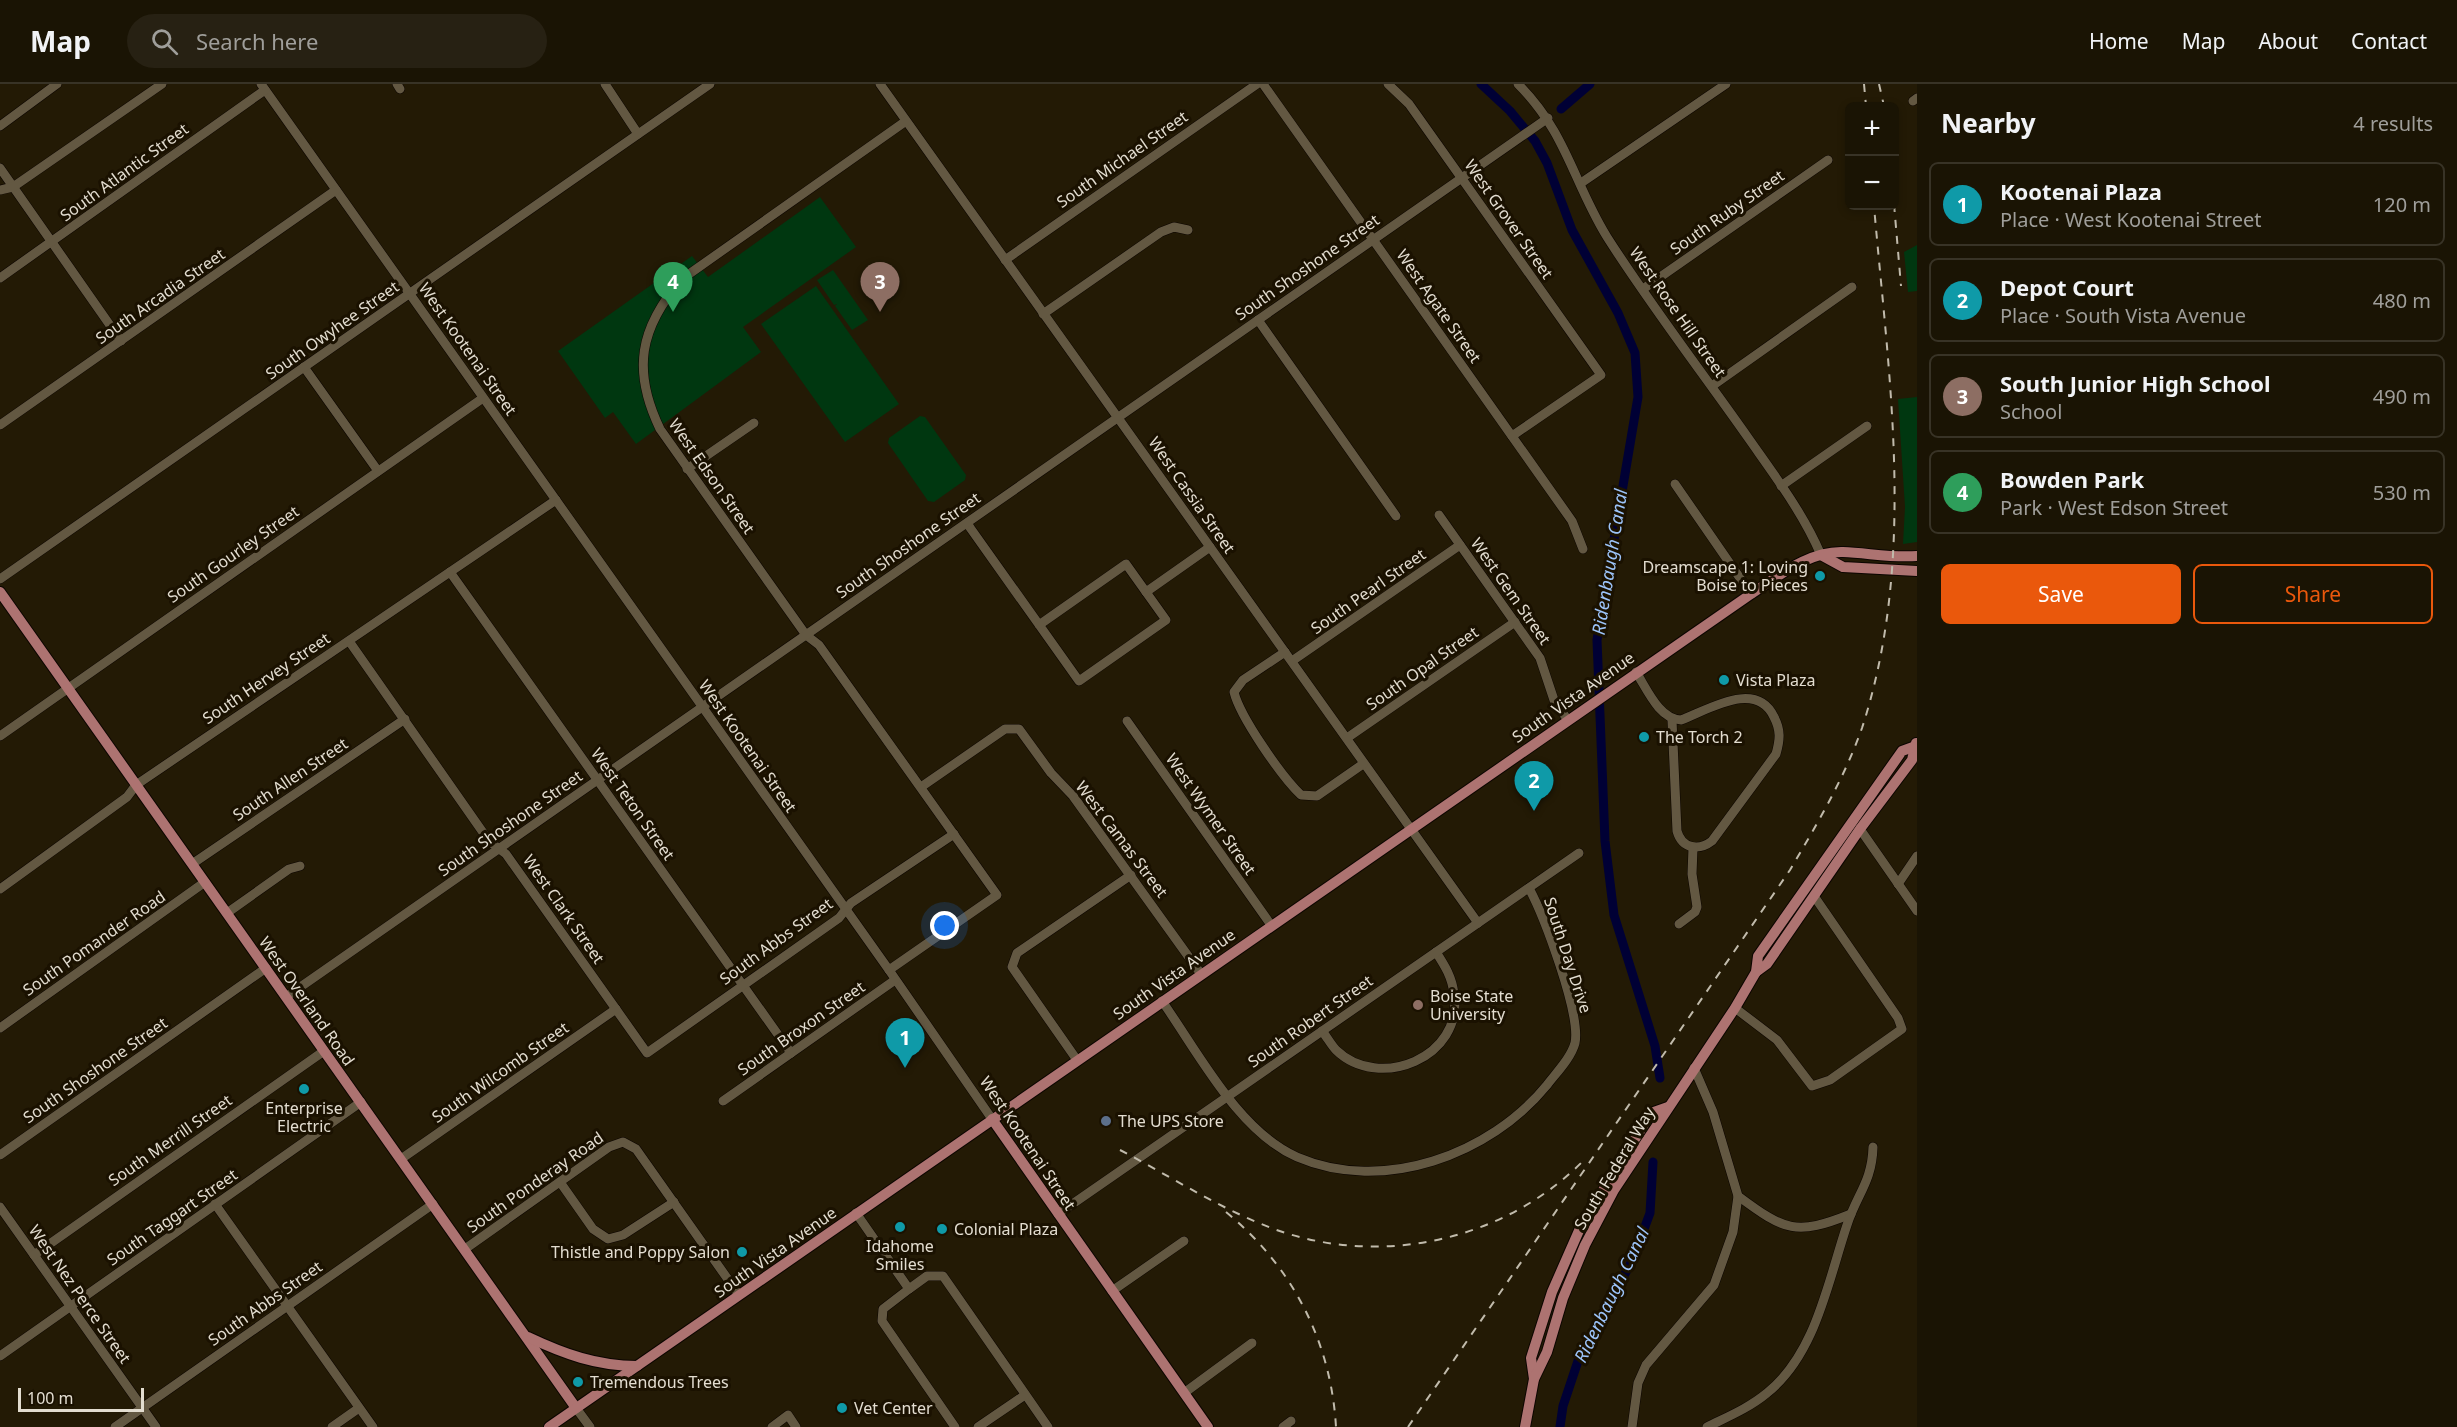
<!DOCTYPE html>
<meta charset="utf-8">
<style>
body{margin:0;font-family:"Noto Sans",sans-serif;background:#272113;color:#f1f3f6}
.controls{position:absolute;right:18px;top:18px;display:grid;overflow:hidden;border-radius:9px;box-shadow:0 3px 9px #0003}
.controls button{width:54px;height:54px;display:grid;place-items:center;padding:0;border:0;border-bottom:2px solid #383326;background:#1a1404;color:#f1f3f6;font:30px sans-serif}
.scale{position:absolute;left:18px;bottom:15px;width:126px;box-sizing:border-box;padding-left:6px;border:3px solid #e3ddd0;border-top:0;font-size:16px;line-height:21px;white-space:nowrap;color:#e3ddd0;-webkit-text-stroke:4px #1a1100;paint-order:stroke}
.you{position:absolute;left:945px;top:842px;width:21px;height:21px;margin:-15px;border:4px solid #fff;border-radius:50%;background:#1a73e8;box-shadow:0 0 0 9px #1a73e833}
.badge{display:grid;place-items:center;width:39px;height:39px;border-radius:50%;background:#ea580c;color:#fff;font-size:20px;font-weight:700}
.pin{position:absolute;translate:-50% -50px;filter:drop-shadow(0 2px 3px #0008)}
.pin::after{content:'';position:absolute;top:32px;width:21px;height:18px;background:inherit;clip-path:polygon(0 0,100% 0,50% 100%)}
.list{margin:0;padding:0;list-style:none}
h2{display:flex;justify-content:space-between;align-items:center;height:78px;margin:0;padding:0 24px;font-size:26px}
h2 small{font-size:20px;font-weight:400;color:#9f9e9a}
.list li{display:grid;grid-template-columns:39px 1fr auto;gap:18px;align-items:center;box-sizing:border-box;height:84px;margin:0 12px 12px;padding:0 12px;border:2px solid #383326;border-radius:9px}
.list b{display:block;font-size:22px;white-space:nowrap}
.list p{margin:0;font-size:20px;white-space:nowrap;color:#9f9e9a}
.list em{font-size:20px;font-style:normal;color:#9f9e9a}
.actions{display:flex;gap:12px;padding:18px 24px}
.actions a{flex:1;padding:14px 0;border:2px solid #ea580c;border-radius:9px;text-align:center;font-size:21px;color:#ea580c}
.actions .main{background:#ea580c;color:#fff}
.icon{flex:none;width:33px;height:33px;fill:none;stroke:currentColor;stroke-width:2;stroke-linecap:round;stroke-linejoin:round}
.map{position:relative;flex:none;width:1917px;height:1343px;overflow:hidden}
header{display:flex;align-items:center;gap:36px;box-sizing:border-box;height:84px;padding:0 30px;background:#1a1404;border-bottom:2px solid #383326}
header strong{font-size:28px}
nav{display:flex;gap:33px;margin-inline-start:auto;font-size:21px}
.search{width:420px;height:54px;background:#272113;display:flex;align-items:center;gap:15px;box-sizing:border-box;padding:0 21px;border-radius:33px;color:#9f9e9a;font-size:22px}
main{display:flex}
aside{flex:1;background:#1a1404}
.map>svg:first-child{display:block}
</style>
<header>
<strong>Map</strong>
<div class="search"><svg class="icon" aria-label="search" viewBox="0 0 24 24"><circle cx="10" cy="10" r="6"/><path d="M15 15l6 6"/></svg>Search here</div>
<nav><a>Home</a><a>Map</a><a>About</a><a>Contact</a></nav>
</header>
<main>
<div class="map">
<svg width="1917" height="1343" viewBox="0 0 1917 1343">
<rect width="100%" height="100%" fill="#231a05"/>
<g fill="#003710">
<path d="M820 113 856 163 743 243 761 268 636 360 613 328 605 334 558 267 692 172 708 193Z"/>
<path d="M1917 161V207L1908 208 1904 168Z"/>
<path d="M833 186 868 236 852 246 835 222 837 220 834 221 817 196Z"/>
<path d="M816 202 899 320 845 358 761 240Z"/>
<path d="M1917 313V458L1903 460 1905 423 1898 315Z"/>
<path d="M920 332 925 333 966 391 965 396 934 418 928 417 888 359 889 354Z"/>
</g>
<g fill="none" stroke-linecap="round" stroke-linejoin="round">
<g stroke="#000035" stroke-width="9">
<path d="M1481 0 1510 27 1535 57 1547 79 1572 146 1618 229 1635 269 1638 313 1597 556 1605 757 1614 831 1655 962 1660 994"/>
<path d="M1561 25 1590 0"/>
<path d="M1560 1343 1563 1322 1578 1277 1633 1175 1650 1129 1653 1078"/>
</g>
<defs>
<g id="minor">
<path d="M261 0 889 886 992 1035"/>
<path d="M397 0 400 5"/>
<path d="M605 0 638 50"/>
<path d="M880 0 1478 839"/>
<path d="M1263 0 1572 437 1583 465"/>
<path d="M1388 0 1409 20 1601 291 1512 352"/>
<path d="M1518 0C1567 49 1573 98 1607 153 1651 222 1702 288 1749 355 1775 392 1803 429 1821 471"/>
<path d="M1913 17 1917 14"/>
<path d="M0 42 57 0"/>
<path d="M0 84 121 257"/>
<path d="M1581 99 1726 0"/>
<path d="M0 106 13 103 162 0"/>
<path d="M1005 176 1257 0"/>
<path d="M0 194 265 6"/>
<path d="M1643 205 1828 76"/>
<path d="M1043 230 1161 148 1174 143 1188 146"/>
<path d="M1258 236 1396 432"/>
<path d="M304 283 378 387"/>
<path d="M1712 302 1852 203"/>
<path d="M0 341 336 106"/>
<path d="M687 385 754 339"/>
<path d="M1675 400 1751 510"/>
<path d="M1781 402 1867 342"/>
<path d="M1439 431 1540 574 1554 616 1567 635"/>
<path d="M967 439 971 445 1079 597 1166 536 1126 480 1039 541"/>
<path d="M450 488 791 969"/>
<path d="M0 495 710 0"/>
<path d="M1146 508 1210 463"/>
<path d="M349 557 489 757 506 770 647 969 839 834 851 819 954 750"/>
<path d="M1285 568 1243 596 1234 608C1240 633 1282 693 1301 711L1317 712 1363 680"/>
<path d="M1292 577 1460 461"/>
<path d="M1636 588C1647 605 1659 635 1681 636 1708 626 1756 595 1774 633 1781 646 1780 656 1776 670L1712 757C1699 767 1682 765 1677 747L1672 636"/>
<path d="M1127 637 1271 841"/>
<path d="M0 652 483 314"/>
<path d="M1347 654 1515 538"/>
<path d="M921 703 1005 645H1019L1051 689 1073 712 1201 890"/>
<path d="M1860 745 1917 827"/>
<path d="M192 780 405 635"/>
<path d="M1898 800 1917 772"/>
<path d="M0 805 127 713 136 701 556 416"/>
<path d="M227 829 289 785 300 782"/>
<path d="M1679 840 1695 828 1697 823 1692 790 1693 764"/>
<path d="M889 886 997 811 819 561 806 551 660 345C632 287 639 244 682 195L906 37"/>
<path d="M286 913 1548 34"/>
<path d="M1162 917C1198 968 1238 1047 1297 1073 1383 1110 1490 1071 1547 1001 1556 989 1571 974 1575 959 1581 930 1544 832 1529 804"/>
<path d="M1735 924 1777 956 1812 1002 1830 996 1902 945 1898 934 1814 812"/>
<path d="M0 944 205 798"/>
<path d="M1322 947C1327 953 1331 961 1336 966 1379 1008 1464 973 1454 910 1452 893 1445 882 1436 868"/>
<path d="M1077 976 1012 883 1017 869 1131 791"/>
<path d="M723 1017 895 896"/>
<path d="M0 1071 266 884"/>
<path d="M401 1075 616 925"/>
<path d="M560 1098 593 1145 608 1155 623 1151 674 1118"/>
<path d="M1738 1112C1785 1147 1796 1152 1851 1130"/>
<path d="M215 1120 373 1343"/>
<path d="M0 1123 156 1343"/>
<path d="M856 1129 909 1205 927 1192H943L1048 1343"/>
<path d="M1058 1130 1579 769"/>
<path d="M465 1165 609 1063 623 1058 636 1065 739 1211"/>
<path d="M34 1171 324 967"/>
<path d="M909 1205 883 1225 882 1237 955 1343"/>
<path d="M1112 1207 1184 1157"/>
<path d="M0 1272 361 1018"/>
<path d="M1184 1309 1252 1259"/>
<path d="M576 1324 590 1343"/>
<path d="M115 1343 433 1120"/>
<path d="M332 1343 359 1324"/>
<path d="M772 1343 788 1331 796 1343"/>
<path d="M978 1343 1025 1311"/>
<path d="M1283 1343 1291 1337"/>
<path d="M1632 1343 1638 1299 1646 1281 1714 1201 1733 1148 1738 1112 1713 1028 1694 984"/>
<path d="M1707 1343C1727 1333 1749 1324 1767 1309 1816 1270 1828 1197 1847 1141 1857 1110 1872 1098 1873 1063"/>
</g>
<g id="major">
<path d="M1821 471 1843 483 1917 487"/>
<path d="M0 508 576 1324"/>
<path d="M1756 888 1767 880 1860 745 1912 676 1916 659"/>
<path d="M992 1035 1208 1343"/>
<path d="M528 1253C564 1270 597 1282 637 1282"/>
<path d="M1534 1295 1531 1274 1552 1208 1581 1142 1651 1029 1668 1023"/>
<path d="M549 1343 1751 510C1779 492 1808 467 1843 468 1868 469 1892 474 1917 472"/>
<path d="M1525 1343 1534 1295 1547 1268 1563 1214 1585 1161 1614 1106 1735 924 1756 888 1758 872 1902 667 1913 663"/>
</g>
</defs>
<use href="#minor" stroke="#0c0500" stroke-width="10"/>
<use href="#major" stroke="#0c0500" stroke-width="12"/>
<use href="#minor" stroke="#635842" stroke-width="9"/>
<use href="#major" stroke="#ad7371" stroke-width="10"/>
<g stroke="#c1bbac" stroke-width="2" stroke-dasharray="8 8" stroke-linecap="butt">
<path d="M1864 0 1866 22"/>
<path d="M1879 0 1884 22"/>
<path d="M1894 120 1901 202"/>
<path d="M1120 1066C1170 1092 1220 1125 1274 1145 1381 1184 1505 1157 1585 1075"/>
<path d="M1226 1128C1292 1182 1331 1257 1336 1343"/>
<path d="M1408 1343 1790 786C1817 740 1844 695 1862 644 1917 475 1889 296 1874 122"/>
</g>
</g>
<g fill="#0f9aa8" stroke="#1a1100" stroke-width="2">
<circle cx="1820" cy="492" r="6"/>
<circle cx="1724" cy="596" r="6"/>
<circle cx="1644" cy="653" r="6"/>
<circle cx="304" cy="1005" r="6"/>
<circle cx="900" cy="1143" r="6"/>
<circle cx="942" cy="1145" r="6"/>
<circle cx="742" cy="1168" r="6"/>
<circle cx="578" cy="1298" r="6"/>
<circle cx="842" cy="1324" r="6"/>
</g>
<circle fill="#8d6e63" stroke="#1a1100" stroke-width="2" cx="1418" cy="921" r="6"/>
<circle fill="#5c6f8a" stroke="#1a1100" stroke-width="2" cx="1106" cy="1037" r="6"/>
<g text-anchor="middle" stroke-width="6" stroke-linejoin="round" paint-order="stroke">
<g font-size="16" fill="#e3ddd0" stroke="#1a1100">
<text transform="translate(1122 75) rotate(-35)" y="6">South Michael Street</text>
<text transform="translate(124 88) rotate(-36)" y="6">South Atlantic Street</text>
<text transform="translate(1727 128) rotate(-35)" y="6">South Ruby Street</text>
<text transform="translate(1509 135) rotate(55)" y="6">West Grover Street</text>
<text transform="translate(1307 183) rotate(-35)" y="6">South Shoshone Street</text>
<text transform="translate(160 212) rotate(-35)" y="6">South Arcadia Street</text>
<text transform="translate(1439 222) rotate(55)" y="6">West Agate Street</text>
<text transform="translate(1678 228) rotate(55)" y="6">West Rose Hill Street</text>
<text transform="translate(332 246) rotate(-35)" y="6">South Owyhee Street</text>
<text transform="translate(468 265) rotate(55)" y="6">West Kootenai Street</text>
<text transform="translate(712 392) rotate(55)" y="6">West Edson Street</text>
<text transform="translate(1192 411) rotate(55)" y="6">West Cassia Street</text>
<text transform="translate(908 461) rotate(-35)" y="6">South Shoshone Street</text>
<text transform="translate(233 470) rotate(-35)" y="6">South Gourley Street</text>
<text transform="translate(1368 507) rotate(-35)" y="6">South Pearl Street</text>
<text transform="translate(1511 507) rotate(55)" y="6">West Gem Street</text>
<text transform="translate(1422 584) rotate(-35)" y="6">South Opal Street</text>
<text transform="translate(266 594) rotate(-34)" y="6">South Hervey Street</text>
<text transform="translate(1573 613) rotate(-35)" y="6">South Vista Avenue</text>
<text transform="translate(748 662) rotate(55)" y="6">West Kootenai Street</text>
<text transform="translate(290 695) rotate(-34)" y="6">South Allen Street</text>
<text transform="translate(633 720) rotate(55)" y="6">West Teton Street</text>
<text transform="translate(1211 730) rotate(55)" y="6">West Wymer Street</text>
<text transform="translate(510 739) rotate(-35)" y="6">South Shoshone Street</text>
<text transform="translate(1122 755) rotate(53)" y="6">West Camas Street</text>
<text transform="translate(564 825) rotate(55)" y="6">West Clark Street</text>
<text transform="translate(776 857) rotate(-36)" y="6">South Abbs Street</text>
<text transform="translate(94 859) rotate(-35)" y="6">South Pomander Road</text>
<text transform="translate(1568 871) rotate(72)" y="6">South Day Drive</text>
<text transform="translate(1174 890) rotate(-35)" y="6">South Vista Avenue</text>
<text transform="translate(307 917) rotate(55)" y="6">West Overland Road</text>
<text transform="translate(1310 937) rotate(-35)" y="6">South Robert Street</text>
<text transform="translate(801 944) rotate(-35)" y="6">South Broxon Street</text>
<text transform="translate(95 986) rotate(-35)" y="6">South Shoshone Street</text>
<text transform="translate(500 988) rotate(-35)" y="6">South Wilcomb Street</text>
<text transform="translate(170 1056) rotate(-35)" y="6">South Merrill Street</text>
<text transform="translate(1028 1059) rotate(56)" y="6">West Kootenai Street</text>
<text transform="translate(1614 1084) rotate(-59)" y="6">South Federal Way</text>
<text transform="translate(535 1098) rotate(-35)" y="6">South Ponderay Road</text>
<text transform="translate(172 1133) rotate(-35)" y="6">South Taggart Street</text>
<text transform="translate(775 1168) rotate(-35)" y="6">South Vista Avenue</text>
<text transform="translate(80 1210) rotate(55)" y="6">West Nez Perce Street</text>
<text transform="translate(265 1219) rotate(-35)" y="6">South Abbs Street</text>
</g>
<g font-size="16" fill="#e3ddd0" stroke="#1a1100" text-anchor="start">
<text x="1808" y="489" text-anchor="end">Dreamscape 1: Loving<tspan x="1808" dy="18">Boise to Pieces</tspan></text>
<text x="1736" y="602">Vista Plaza</text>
<text x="1656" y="659">The Torch 2</text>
<text x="1430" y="918">Boise State<tspan x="1430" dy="18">University</tspan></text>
<text x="304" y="1030" text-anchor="middle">Enterprise<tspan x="304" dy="18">Electric</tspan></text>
<text x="1118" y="1043">The UPS Store</text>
<text x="954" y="1151">Colonial Plaza</text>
<text x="900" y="1168" text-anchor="middle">Idahome<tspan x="900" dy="18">Smiles</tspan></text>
<text x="730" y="1174" text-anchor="end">Thistle and Poppy Salon</text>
<text x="590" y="1304">Tremendous Trees</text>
<text x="854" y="1330">Vet Center</text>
</g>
<g font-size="18" font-style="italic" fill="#9dc4f9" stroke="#1a1100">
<text transform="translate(1610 478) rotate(-81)" y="6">Ridenbaugh Canal</text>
<text transform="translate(1612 1211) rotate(-64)" y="6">Ridenbaugh Canal</text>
</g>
</g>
</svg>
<div class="controls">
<button>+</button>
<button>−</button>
</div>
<div class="scale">100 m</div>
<div class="you"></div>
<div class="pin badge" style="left:905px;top:984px;background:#0f9aa8">1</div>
<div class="pin badge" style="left:1534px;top:727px;background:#0f9aa8">2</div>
<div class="pin badge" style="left:880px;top:228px;background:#8d6e63">3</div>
<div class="pin badge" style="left:673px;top:228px;background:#2e9e5b">4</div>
</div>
<aside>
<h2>Nearby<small>4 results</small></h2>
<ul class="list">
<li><span class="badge" style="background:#0f9aa8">1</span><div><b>Kootenai Plaza</b><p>Place · West Kootenai Street</p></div><em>120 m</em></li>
<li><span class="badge" style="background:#0f9aa8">2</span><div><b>Depot Court</b><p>Place · South Vista Avenue</p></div><em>480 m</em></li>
<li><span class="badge" style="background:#8d6e63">3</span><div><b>South Junior High School</b><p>School</p></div><em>490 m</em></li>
<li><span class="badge" style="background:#2e9e5b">4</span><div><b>Bowden Park</b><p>Park · West Edson Street</p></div><em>530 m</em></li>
</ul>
<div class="actions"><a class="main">Save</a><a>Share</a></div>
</aside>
</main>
